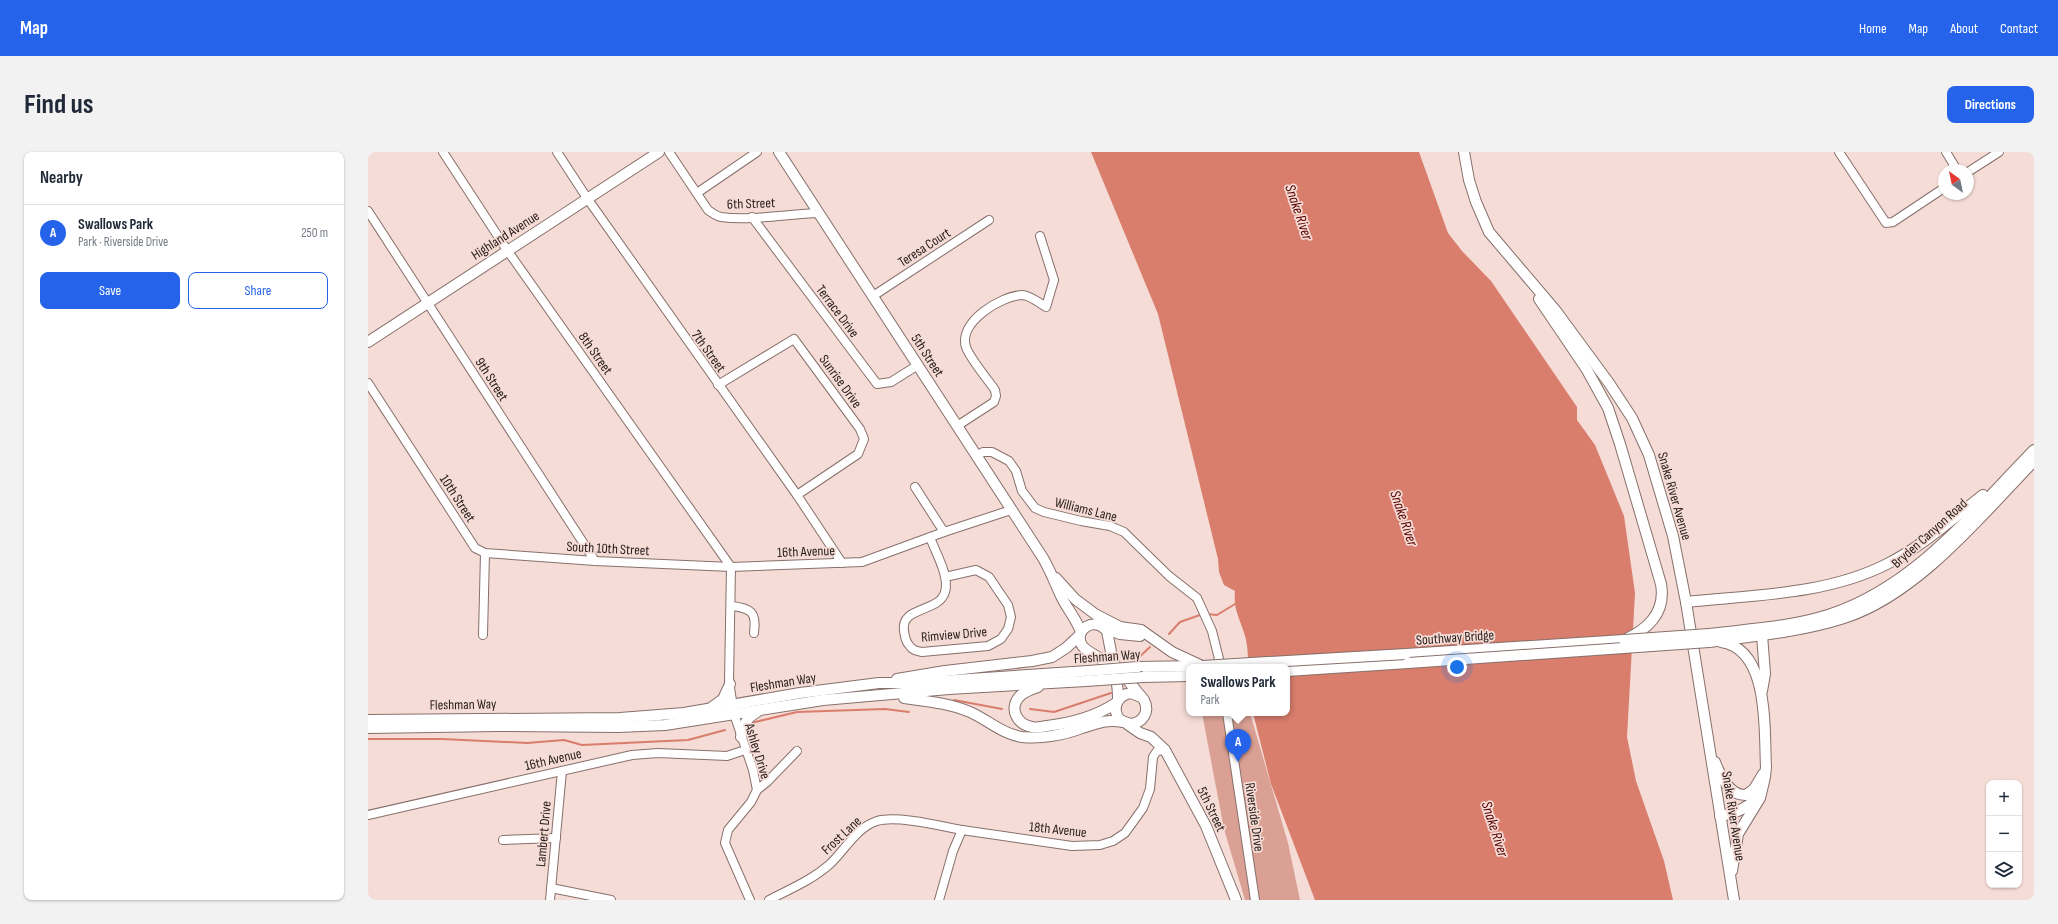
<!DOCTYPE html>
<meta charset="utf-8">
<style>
body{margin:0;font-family:"Sofia Sans Condensed",sans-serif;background:#f2f2f3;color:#1f2937}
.controls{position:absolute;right:12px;bottom:12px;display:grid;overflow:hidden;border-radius:8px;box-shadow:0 1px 3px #0004}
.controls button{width:36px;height:36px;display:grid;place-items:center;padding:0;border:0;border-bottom:1px solid #e0e1e3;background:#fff;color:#1f2937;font:20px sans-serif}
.compass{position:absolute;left:1570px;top:12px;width:36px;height:36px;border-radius:50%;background:#fff;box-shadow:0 1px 3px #0004;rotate:327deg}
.you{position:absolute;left:1089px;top:515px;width:14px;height:14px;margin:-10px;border:3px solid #fff;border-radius:50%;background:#1a73e8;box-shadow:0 0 0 6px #1a73e833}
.badge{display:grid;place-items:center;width:26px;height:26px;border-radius:50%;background:#2563eb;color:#fff;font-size:13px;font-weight:700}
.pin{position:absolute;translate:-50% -33px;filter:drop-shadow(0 1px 2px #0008)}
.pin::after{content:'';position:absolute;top:21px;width:14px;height:12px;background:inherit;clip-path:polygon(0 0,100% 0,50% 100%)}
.popup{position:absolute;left:818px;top:512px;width:104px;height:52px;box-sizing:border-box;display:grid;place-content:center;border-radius:8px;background:#fff;filter:drop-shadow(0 1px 3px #0005);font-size:13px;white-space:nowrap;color:#747a83}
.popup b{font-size:15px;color:#1f2937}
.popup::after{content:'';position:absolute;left:50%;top:100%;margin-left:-8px;border:8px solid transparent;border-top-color:#fff}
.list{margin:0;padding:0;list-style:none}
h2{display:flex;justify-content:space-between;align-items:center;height:52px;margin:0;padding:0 16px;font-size:17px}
h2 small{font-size:13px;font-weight:400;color:#747a83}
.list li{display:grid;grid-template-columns:26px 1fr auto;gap:12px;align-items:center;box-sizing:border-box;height:56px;padding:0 16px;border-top:1px solid #e0e1e3}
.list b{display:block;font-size:15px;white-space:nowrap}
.list p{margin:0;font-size:13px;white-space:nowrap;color:#747a83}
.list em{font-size:13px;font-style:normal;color:#747a83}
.actions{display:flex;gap:8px;padding:12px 16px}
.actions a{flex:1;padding:9px 0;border:1px solid #2563eb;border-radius:8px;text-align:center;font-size:14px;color:#2563eb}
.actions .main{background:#2563eb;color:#fff}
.icon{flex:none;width:22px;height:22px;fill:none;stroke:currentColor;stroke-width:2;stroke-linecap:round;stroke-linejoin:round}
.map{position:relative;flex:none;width:1666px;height:748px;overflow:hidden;border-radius:8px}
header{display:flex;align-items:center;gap:24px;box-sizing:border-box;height:56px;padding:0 20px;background:#2563eb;color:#fff}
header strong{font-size:19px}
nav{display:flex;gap:22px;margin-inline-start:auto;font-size:14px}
.intro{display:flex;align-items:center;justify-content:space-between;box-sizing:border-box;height:96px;padding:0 24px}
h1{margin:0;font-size:28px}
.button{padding:10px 18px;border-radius:8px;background:#2563eb;color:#fff;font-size:14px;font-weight:700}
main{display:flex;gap:24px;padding:0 24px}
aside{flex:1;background:#fff;border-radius:8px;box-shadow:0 1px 3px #0004}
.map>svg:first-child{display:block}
</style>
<header>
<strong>Map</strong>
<nav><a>Home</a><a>Map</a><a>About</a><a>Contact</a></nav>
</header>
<div class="intro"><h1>Find us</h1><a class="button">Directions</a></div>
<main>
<aside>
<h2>Nearby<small></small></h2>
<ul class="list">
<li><span class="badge">A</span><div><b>Swallows Park</b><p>Park · Riverside Drive</p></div><em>250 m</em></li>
</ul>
<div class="actions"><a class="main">Save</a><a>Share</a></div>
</aside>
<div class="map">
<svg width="1666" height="748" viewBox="0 0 1666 748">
<rect width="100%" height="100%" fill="#f6dcd6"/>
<path fill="#dba094" d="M834 561H882L920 691 932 748H877L856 677Z"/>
<path fill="#d97d6c" d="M723 0H1051L1080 81 1094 99 1123 129 1209 255V268L1227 293 1256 364 1267 441 1259 585 1268 629 1296 709 1305 748H947L903 632 885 561H919V515H880C880 505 880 494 877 484 872 466 865 458 867 439L856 433 851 420 850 407 790 162Z"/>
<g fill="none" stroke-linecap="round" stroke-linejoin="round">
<g stroke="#d97d6c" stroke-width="2">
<path d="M838 462 849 463 867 452"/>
<path d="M801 482 812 470 832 463"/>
<path d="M769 507 782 495"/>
<path d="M586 548 634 557"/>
<path d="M662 557 686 560 743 541"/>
<path d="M383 571 429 560 517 557 541 560"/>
<path d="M0 587H74L159 591 196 588 214 593 320 588 357 578"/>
</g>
<defs>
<g id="minor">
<path d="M75 0 139 98 363 415 361 529 366 562 385 618 389 638 383 650 360 678 357 691 382 748"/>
<path d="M189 0 219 46 429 343 474 411"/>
<path d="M301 0 340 58C344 61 348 64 353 65 383 69 420 62 451 61"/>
<path d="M1471 0 1518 71 1525 70 1576 36"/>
<path d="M1578 0 1589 18"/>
<path d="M1600 20 1631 0"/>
<path d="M329 41 389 0"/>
<path d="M0 59 227 409"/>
<path d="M384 65 509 232 523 230 550 213"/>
<path d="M505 144 621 68"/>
<path d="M0 231 107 396 117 401 227 409 363 415 494 410 576 380 643 358"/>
<path d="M350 233 426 187 492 277 496 287 490 302 429 343"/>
<path d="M589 274 626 250 628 244 627 238C620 228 601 205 598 195 590 170 633 144 654 143 662 143 671 151 678 155L686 128 672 84"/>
<path d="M608 304 615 300H624L641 309 648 319 654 339 667 356 676 360 713 369 742 374 756 380 801 424 829 446 844 479 853 515"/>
<path d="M547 335 576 380"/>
<path d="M562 385C567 400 582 424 577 440 571 461 532 454 536 479 537 484 537 489 541 493 544 498 548 499 554 500L620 494 633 487 640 477 643 465 640 453 621 425 608 418 577 425"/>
<path d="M363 454C383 456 389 460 386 481"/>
<path d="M115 483 117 401"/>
<path d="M859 561 887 748"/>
<path d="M389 638 399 630 429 599"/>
<path d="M0 663 264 603 290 601 359 604 377 598"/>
<path d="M135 688 188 686"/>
<path d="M183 736 243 748"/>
<path d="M182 748 194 619"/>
<path d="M401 748C422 737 444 728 462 712 476 699 489 675 509 669 528 663 573 674 594 678"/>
<path d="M571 748 585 699 594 678 704 694 732 693 745 689 757 681 775 656 782 637 785 605 789 599 797 598"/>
</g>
<g id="major">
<path d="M411 0 675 406C682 418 687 431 693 444 699 457 708 466 713 480"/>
<path d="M1096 0 1101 28 1108 50 1121 80 1188 159 1241 231 1264 266 1281 303 1305 384 1318 450 1366 748"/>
<path d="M0 190 291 0"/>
<path d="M688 426 707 447 727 462 752 475 773 478 804 500 834 514"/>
<path d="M1318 450C1385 443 1458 443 1519 412 1555 394 1584 367 1615 343"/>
<path d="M736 476 752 482 772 484"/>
<path d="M1341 482C1381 477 1422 475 1460 463 1547 435 1605 360 1666 298"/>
<path d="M1394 483 1397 522 1394 539"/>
<path d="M1341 490C1386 484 1432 480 1476 466 1549 443 1614 363 1666 309"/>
<path d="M1353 490C1402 497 1396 579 1398 615L1397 625 1392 646 1370 682 1364 719"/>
<path d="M1038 502 1256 488C1281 477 1298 460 1293 432L1252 292 1240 256 1219 218 1171 147"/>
<path d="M770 515 830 514"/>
<path d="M919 519 1040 511"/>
<path d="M775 525 821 524"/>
<path d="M529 527 577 519 664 509 684 505 698 496 712 483"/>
<path d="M670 535C664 537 658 539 653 543 640 555 648 572 664 575 668 576 674 575 679 574 704 571 727 565 748 551"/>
<path d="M536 546C558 549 581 551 602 560 620 568 634 582 654 585 673 587 696 583 714 576 729 571 739 567 755 570"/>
<path d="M750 548C750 534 749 524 740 513 730 501 706 499 713 480 720 470 731 470 739 479L744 505 747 513 776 548C782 560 775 571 762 572L752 568C743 557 749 543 763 541L773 545"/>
<path d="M344 555 355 547 362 532"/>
<path d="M0 568 252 566 316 561 432 541 511 531H543L720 519"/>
<path d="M759 572 772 581 783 585 797 598 838 674 868 748"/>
<path d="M0 576 131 574 250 575 297 573 455 548 581 537 718 529"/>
<path d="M373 585C375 573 378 566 389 560"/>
<path d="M1347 610C1352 623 1361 644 1378 643L1386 637 1395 622"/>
<path d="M1352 664C1366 662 1378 657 1389 646"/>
</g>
</defs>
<use href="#minor" stroke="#87706b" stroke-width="10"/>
<use href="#major" stroke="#87706b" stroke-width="12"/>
<use href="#minor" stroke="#fff" stroke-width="8"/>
<use href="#major" stroke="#fff" stroke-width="10"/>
<defs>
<g id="major-bridge">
<path d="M1256 488 1341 482"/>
<path d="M1040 511 1341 490"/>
<path d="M834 514 1038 502"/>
<path d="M720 519 770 515"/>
<path d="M718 529 775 525"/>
</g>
</defs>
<use href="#major-bridge" stroke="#87706b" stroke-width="12" stroke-linecap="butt"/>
<use href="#major-bridge" stroke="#fff" stroke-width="10"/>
</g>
<g text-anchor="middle" stroke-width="3.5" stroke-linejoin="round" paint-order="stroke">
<g font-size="14" fill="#241b19" stroke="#f6dcd6">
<text transform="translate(383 51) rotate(-2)" y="5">6th Street</text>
<text transform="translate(137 83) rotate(-33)" y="5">Highland Avenue</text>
<text transform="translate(556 95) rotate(-33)" y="5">Teresa Court</text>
<text transform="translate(470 159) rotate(53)" y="5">Terrace Drive</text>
<text transform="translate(341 199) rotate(54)" y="5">7th Street</text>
<text transform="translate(228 201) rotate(55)" y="5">8th Street</text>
<text transform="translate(560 203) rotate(57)" y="5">5th Street</text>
<text transform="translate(124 227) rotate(57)" y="5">9th Street</text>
<text transform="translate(473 229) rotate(54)" y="5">Sunrise Drive</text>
<text transform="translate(1307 344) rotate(74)" y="5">Snake River Avenue</text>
<text transform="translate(90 346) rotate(57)" y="5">10th Street</text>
<text transform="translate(718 357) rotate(14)" y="5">Williams Lane</text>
<text transform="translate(1561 381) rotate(-42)" y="5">Bryden Canyon Road</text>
<text transform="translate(240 396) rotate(3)" y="5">South 10th Street</text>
<text transform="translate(438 399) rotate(-2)" y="5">16th Avenue</text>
<text transform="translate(586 482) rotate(-5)" y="5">Rimview Drive</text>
<text transform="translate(1087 485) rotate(-4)" y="5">Southway Bridge</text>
<text transform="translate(739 504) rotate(-4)" y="5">Fleshman Way</text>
<text transform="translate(415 530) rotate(-9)" y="5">Fleshman Way</text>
<text transform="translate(95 552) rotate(-1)" y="5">Fleshman Way</text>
<text transform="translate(390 599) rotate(73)" y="5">Ashley Drive</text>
<text transform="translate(185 607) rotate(-13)" y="5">16th Avenue</text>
<text transform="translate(844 657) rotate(64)" y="5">5th Street</text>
<text transform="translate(1366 664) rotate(81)" y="5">Snake River Avenue</text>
<text transform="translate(887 665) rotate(82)" y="5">Riverside Drive</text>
<text transform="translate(690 677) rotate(6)" y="5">18th Avenue</text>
<text transform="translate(175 682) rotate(-85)" y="5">Lambert Drive</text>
<text transform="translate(473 683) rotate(-43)" y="5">Frost Lane</text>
</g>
<g font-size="15" font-style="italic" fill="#580000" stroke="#f6dcd6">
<text transform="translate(931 60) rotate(71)" y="5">Snake River</text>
<text transform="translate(1036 366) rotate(71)" y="5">Snake River</text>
<text transform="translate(1127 677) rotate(72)" y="5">Snake River</text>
</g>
</g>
</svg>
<div class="controls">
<button>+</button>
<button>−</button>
<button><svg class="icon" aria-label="layers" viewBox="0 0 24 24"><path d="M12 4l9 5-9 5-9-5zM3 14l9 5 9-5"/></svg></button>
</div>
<svg class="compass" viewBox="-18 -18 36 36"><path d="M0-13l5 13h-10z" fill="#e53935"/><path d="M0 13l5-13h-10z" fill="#747a83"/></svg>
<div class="you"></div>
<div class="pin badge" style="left:870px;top:610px">A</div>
<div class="popup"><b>Swallows Park</b>Park</div>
</div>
</main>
